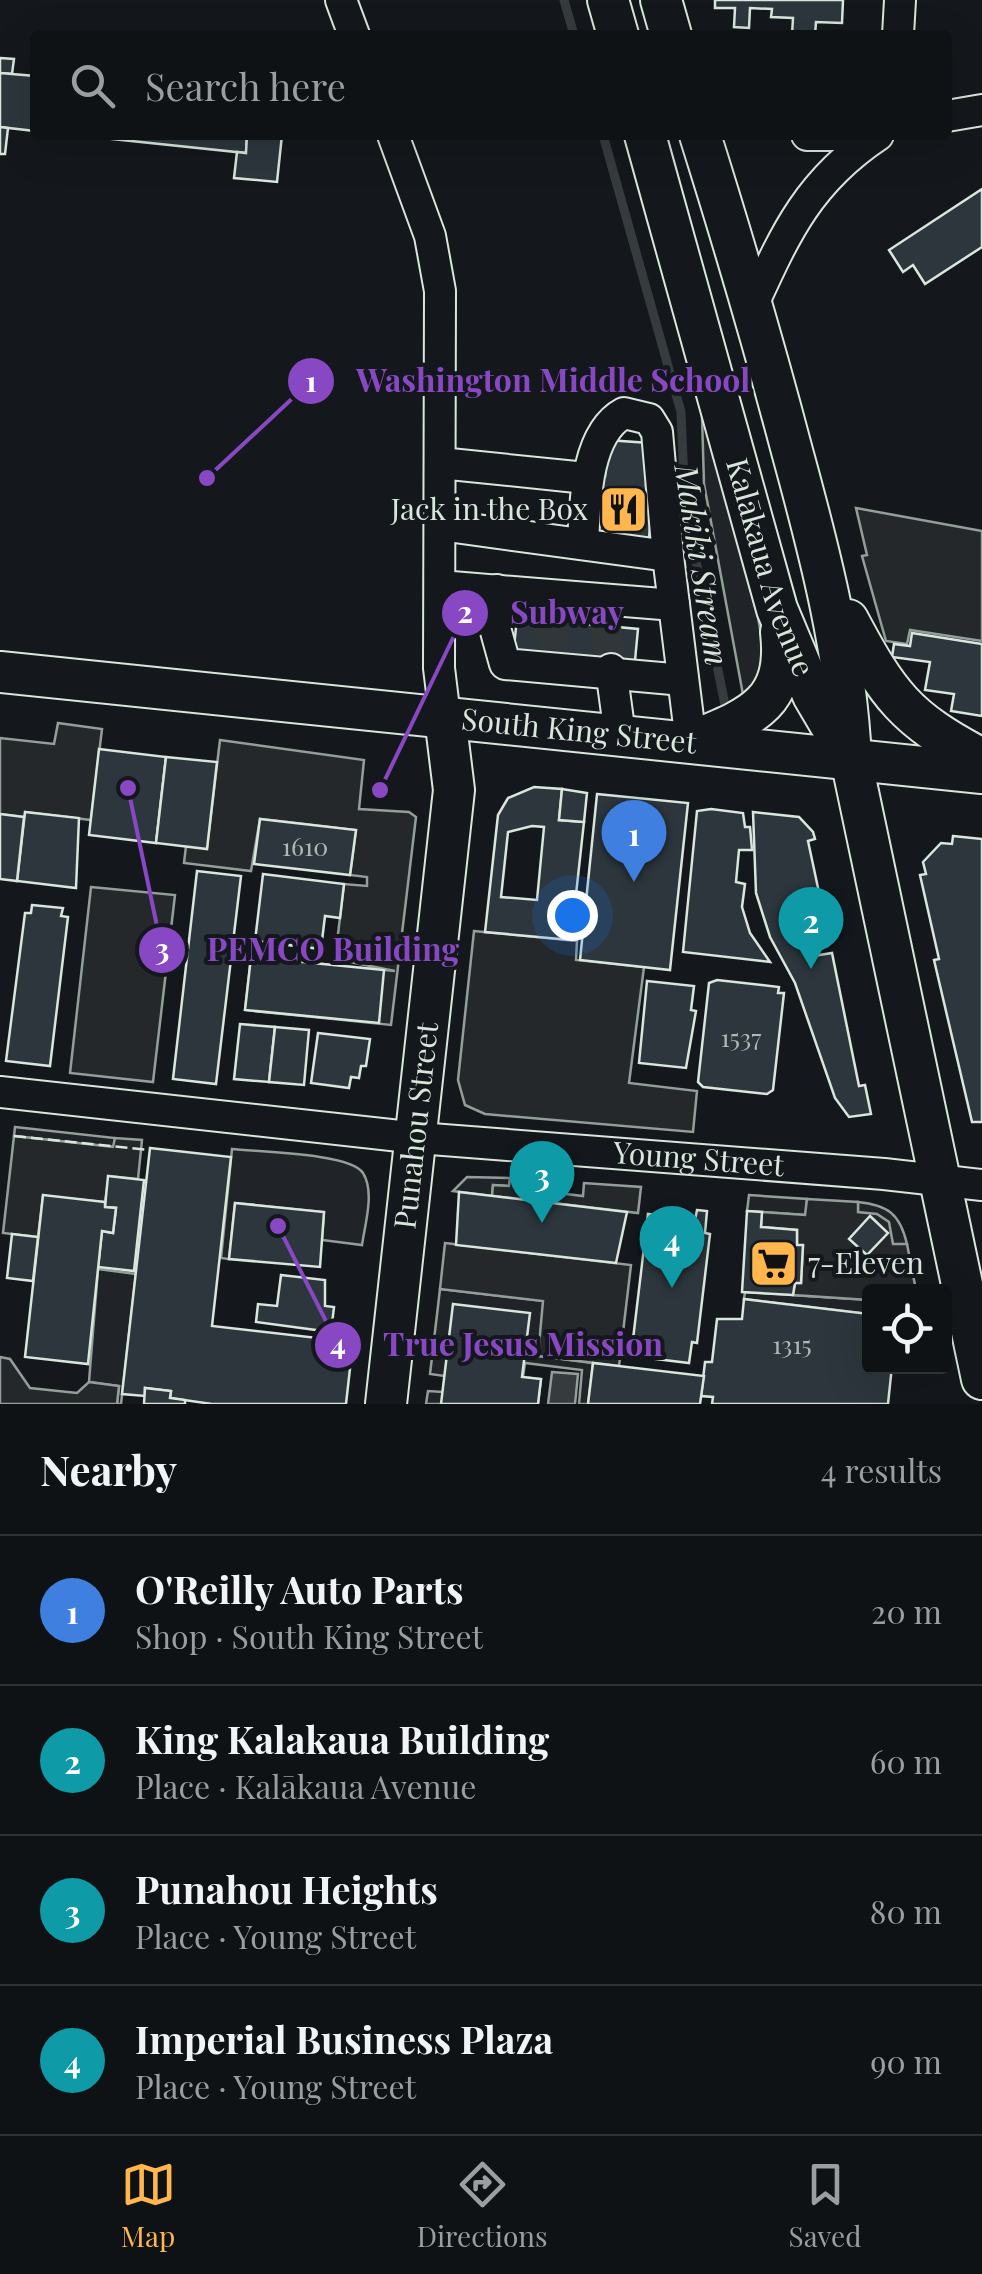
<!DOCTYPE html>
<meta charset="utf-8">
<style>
body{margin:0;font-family:"Playfair Display",serif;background:#1d2022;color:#f1f3f6}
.controls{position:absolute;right:30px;bottom:30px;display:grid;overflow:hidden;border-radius:10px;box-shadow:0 10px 40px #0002}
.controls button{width:90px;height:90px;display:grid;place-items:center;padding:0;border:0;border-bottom:2px solid #2f3234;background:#0f1215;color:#f1f3f6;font:50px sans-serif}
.you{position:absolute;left:572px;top:915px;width:35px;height:35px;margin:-25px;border:8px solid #fff;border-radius:50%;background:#1a73e8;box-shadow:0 0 0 15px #1a73e833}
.badge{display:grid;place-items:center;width:65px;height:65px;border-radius:50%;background:#ffb74d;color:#fff;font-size:32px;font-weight:700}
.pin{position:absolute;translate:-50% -82px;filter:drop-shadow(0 2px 5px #0008)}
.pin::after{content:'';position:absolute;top:52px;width:35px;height:30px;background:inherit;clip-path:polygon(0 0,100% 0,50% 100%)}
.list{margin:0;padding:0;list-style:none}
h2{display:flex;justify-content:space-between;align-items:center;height:130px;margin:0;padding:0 40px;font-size:42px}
h2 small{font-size:32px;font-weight:400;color:#9b9ea0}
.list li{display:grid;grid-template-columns:65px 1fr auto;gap:30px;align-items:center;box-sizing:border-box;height:150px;padding:0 40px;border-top:2px solid #2f3234}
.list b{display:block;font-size:38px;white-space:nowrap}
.list p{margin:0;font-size:32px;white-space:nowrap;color:#9b9ea0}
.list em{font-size:32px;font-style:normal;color:#9b9ea0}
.icon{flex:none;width:55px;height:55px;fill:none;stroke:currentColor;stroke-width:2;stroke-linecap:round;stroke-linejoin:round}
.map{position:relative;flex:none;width:982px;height:1404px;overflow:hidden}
.search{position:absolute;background:#0f1215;box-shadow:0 10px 40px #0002;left:30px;right:30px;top:30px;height:110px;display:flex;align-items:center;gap:25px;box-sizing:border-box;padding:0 35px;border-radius:10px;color:#9b9ea0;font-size:38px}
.sheet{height:730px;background:#0f1215}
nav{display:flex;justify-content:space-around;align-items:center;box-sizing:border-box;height:140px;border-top:2px solid #2f3234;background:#0f1215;font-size:28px;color:#9b9ea0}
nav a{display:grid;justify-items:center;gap:5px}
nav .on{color:#ffb74d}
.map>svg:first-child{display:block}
</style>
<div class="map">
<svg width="982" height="1404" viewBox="0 0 982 1404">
<rect width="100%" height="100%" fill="#14181c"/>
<g fill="#202428" stroke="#939e99" stroke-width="2.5">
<path d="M701 382 742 529 765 656 764 672 744 700 704 484Z"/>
<path d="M15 1127 115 1138 114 1147 14 1136Z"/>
<path d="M232 1149C257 1152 351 1153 363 1173 375 1192 365 1224 362 1245L322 1240 324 1212 235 1203 229 1259 221 1258Z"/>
<path d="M467 1177 510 1178V1186L493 1185 492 1196 453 1191Z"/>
<path d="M749 1195 807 1199 806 1215 747 1211Z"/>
<path d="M858 1202C888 1205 900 1214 907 1244L893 1245 858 1212Z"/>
<path d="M98 1269 136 1274 121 1404H117L119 1386 89 1382Z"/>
<path d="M440 1289 544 1301 538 1356 593 1363 588 1404H579L582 1370 525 1363 523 1377 541 1379 538 1404H426L428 1391 443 1392 445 1376 430 1374Z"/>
<path d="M745 1292 869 1300V1314L744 1299Z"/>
</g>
<g fill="#24282b" stroke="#939e99" stroke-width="2.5">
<path d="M856 508 982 531V641L910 630 907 644 886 641 862 556 867 555Z"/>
<path d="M58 723 102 729 91 820 26 812 24 817 0 814V738L54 744Z"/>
<path d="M220 740 364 760 359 809 409 812 416 817 391 1025 245 1010 251 957 395 971 335 959 344 884 367 886V877L350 875 356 830 260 819 251 871 184 863 186 846 207 848Z"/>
<path d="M91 887 175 895 153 1082 70 1073Z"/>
<path d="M474 931 577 941 576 960 644 967 629 1083 697 1091 693 1132 485 1114 465 1105 458 1080Z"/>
<path d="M14 1136 113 1147 115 1138 142 1140 138 1179 109 1176 105 1202 43 1196 38 1237 3 1233Z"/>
<path d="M510 1178 549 1181V1192L583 1196 584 1183 641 1187 638 1213 492 1196 493 1185 509 1186Z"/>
<path d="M807 1199 858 1202V1212L877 1214 889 1222 893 1244H907L915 1285 901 1291 870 1292 869 1300 793 1295 795 1283H801L803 1246 797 1245V1230L761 1227 762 1212 805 1215Z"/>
<path d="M445 1243 631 1265 619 1366 538 1356 543 1301 440 1289Z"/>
<path d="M0 1357 10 1359 30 1388 77 1393 89 1382 119 1386 117 1404H0Z"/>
</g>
<path fill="#363b3e" stroke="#939e99" stroke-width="2.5" d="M552 1372 578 1374 575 1404H548Z"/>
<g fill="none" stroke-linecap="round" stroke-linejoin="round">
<g stroke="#363b3e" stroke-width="9">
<path d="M564 0 574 35"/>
<path d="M603 135 681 412 685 506 725 705"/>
</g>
</g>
<g fill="#2c363c" stroke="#d8e6dc" stroke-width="2.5" fill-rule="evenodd">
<path d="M715 0H843L842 23 816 22 815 35H792L793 18 771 17 772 9 750 8 749 28 734 27 735 8H715Z"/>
<path d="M0 58 14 59 12 74 0 73Z"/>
<path d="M0 73 35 76V131L0 127Z"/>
<path d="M0 127 8 128 5 154H0Z"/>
<path d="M74 135H247L246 153Z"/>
<path d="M247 135H282L277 182 234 178 237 152 246 153Z"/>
<path d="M982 189V247L925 284 913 265 903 272 889 250Z"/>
<path d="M607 440 649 443 646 485H653L649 539 592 535 596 475 605 476Z"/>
<path d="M570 611 575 623 638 629 634 671 513 658 517 617 557 621Z"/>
<path d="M912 633 982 644V716L951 711 954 694 925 690 930 662 892 657 894 644 910 646Z"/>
<path d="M99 749 166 757 156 843 89 835Z"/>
<path d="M166 757 217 762 207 849 156 843Z"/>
<path d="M534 787 562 789 559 820 584 822 571 940 485 932 498 815 508 798ZM532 826 544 827 537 900 501 897 508 832Z"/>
<path d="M562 789 587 793 584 822 559 820Z"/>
<path d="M597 794 688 803 670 970 580 960Z"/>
<path d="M711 809 743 813 745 827H750L752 850H739L736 882 745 884 742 907 750 933 770 962 683 952 697 811Z"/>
<path d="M25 812 79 818 76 888 17 881Z"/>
<path d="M753 812 799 817 813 832 815 839 808 841 827 930 814 933 819 955 832 953 859 1086 865 1085 871 1114 849 1117 835 1098 795 983 770 937 756 893Z"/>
<path d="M0 814 24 817 17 881 0 879Z"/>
<path d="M260 819 356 830 350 875 254 864Z"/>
<path d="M953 836 982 839V1122H972L934 960 939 959 920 875 926 874 923 862 941 843 952 844Z"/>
<path d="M197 871 241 876 216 1084 173 1079Z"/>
<path d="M263 874 344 884 340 918 325 916 321 949 255 941Z"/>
<path d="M32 905 63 908 61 916 68 917 50 1066 6 1061 25 913H31Z"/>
<path d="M251 957 384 970 379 1023 245 1010Z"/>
<path d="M717 980 779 987 778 993H784L773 1090 767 1094 703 1087 698 1082 709 983Z"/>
<path d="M647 981 694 986 691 1010 696 1011 686 1068 639 1063Z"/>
<path d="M240 1024 275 1027 269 1082 234 1079Z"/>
<path d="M275 1027 309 1030 304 1085 269 1082Z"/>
<path d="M318 1033 370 1039 366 1066H361L359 1078 351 1077 349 1088 311 1083Z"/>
<path d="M150 1148 231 1157 212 1326 353 1342 346 1404H212L170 1398 171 1391 145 1388V1396L122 1394Z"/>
<path d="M108 1176 144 1180 134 1271 98 1267 102 1231 113 1233 116 1208 105 1207Z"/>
<path d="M459 1192 627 1212 616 1263 456 1245Z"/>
<path d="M43 1195 105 1202V1207L116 1208 113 1233 102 1231 88 1364 25 1357Z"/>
<path d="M235 1203 324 1212 320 1267 229 1259Z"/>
<path d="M697 1210 707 1211 705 1233 710 1234 697 1343 692 1342 689 1363 631 1356 648 1214 695 1220Z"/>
<path d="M747 1211 762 1212 761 1227 797 1230V1245H803L801 1283H795L793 1295 742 1292Z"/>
<path d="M870 1216 888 1233 867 1255 849 1239Z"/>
<path d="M12 1234 38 1237 33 1281 7 1278Z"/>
<path d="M281 1275 325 1280V1306L334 1307 331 1332 256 1322 258 1304 277 1306Z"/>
<path d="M744 1299 869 1314 870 1366H892L888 1404H712L713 1397 701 1396 705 1362H712L717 1319H742Z"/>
<path d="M453 1304 530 1313 522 1377 541 1379 538 1404H441Z"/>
<path d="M593 1363 704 1376 700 1404H588Z"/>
<path d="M145 1388 171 1391 170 1398 185 1400V1404H144Z"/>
</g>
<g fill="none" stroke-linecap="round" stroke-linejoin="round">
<g stroke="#313739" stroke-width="30" stroke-dasharray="30 15" stroke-linecap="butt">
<path d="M548 620 560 664"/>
<path d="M606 626 611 669"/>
</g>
<defs>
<g id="minor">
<path d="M341 0 354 35"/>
<path d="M898 35 900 0"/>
<path d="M947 116 982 110"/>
<path d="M393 135 430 236 440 291 439 668 445 717"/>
<path d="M807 135H840"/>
<path d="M753 304C786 232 809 181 878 135"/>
<path d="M440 463 586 478"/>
<path d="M440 525 668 556 657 432 649 419 624 413C585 434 585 505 583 544"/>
<path d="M668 556 691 742"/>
<path d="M440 586 674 605"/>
<path d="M497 590 495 628 505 664 683 680"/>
<path d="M611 669 620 735"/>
<path id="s1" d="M0 1092 418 1138 884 1174 982 1185"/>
</g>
<g id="major">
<path d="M608 0 618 35"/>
<path d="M661 0 671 35"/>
<path id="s2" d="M645 135 777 609 813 695 846 751"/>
<path d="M700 135C733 240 764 345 792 451 820 553 846 653 851 759L982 1379"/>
<path d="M848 620C888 695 905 719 982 759"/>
<path id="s3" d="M0 672 982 773"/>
<path d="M693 741C751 717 789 704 781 632"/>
<path id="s4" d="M386 1404 454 790 445 717"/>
</g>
</defs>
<use href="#minor" stroke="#d8e6dc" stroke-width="34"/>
<use href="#major" stroke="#d8e6dc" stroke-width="44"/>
<use href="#minor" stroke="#14181c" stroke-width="30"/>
<use href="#major" stroke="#14181c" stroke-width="40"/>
<path stroke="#d8e6dc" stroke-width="2.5" stroke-dasharray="12 5" stroke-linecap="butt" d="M14 1136 150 1150"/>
</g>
<defs>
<symbol id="restaurant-square" viewBox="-11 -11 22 22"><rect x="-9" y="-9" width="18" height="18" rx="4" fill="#ffb74d" stroke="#14181c"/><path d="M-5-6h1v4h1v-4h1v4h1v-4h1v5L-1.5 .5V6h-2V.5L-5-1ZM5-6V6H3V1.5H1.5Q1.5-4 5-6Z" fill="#111"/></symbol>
<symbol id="supermarket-square" viewBox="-11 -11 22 22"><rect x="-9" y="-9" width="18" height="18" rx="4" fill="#ffb74d" stroke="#14181c"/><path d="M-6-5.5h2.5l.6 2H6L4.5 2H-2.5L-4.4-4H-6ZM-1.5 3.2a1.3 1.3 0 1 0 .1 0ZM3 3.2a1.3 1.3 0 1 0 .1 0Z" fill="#111"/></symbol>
</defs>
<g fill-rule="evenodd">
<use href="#restaurant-square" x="596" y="482" width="55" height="55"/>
<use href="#supermarket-square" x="746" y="1236" width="55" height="55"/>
</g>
<g text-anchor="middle" stroke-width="8" stroke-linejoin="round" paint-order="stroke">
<g font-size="25" fill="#adbab4">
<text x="305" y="856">1610</text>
<text x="741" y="1047">1537</text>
<text x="792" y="1354">1315</text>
</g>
<g font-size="30" fill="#d8e6dc" stroke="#14181c" text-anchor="end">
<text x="588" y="520">Jack in the Box</text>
<text x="808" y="1274" text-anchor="start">7-Eleven</text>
</g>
<g font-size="30" fill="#d8e6dc" stroke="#14181c">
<text dy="10" stroke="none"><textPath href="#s2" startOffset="450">Kalākaua Avenue</textPath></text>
<text dy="10" stroke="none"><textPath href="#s3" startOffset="582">South King Street</textPath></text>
<text dy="10" stroke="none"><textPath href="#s4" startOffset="280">Punahou Street</textPath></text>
<text dy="10" stroke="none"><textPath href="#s1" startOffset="702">Young Street</textPath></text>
</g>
<g font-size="32" font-style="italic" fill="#d8e6dc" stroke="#14181c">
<text transform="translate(701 565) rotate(81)" y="11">Makiki Stream</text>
</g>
</g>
<path fill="none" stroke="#8948c3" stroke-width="4" d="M207 478L311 381M380 790L465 613M128 788L162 950M278 1226L338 1345"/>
<g fill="#8948c3" stroke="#14181c" stroke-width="4">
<circle cx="207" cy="478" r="10"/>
<circle cx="380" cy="790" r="10"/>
<circle cx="128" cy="788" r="10"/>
<circle cx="278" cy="1226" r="10"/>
<circle cx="311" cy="381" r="25"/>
<circle cx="465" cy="613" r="25"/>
<circle cx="162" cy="950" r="25"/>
<circle cx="338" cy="1345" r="25"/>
</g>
<g font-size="30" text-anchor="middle" font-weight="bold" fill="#fff">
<text x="311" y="392">1</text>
<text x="465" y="623">2</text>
<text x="162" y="960">3</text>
<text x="338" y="1355">4</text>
</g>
<g font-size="32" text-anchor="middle" font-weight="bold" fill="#8948c3" stroke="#14181c" stroke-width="8" stroke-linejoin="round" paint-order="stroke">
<text x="553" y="392">Washington Middle School</text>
<text x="567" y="624">Subway</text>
<text x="333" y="961">PEMCO Building</text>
<text x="523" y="1356">True Jesus Mission</text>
</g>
</svg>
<div class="controls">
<button><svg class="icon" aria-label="locate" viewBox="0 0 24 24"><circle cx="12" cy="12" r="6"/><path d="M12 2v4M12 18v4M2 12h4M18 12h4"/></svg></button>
</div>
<div class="you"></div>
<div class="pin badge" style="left:634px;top:882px;background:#3f7fe0">1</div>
<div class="pin badge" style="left:811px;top:969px;background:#0f9aa8">2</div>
<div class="pin badge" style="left:542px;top:1223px;background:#0f9aa8">3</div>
<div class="pin badge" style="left:672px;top:1288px;background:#0f9aa8">4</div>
<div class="search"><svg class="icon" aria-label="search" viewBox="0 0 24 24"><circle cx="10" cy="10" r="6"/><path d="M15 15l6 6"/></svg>Search here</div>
</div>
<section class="sheet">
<h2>Nearby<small>4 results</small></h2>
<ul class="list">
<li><span class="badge" style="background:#3f7fe0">1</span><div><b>O'Reilly Auto Parts</b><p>Shop · South King Street</p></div><em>20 m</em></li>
<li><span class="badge" style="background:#0f9aa8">2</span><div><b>King Kalakaua Building</b><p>Place · Kalākaua Avenue</p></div><em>60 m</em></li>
<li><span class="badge" style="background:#0f9aa8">3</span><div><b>Punahou Heights</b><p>Place · Young Street</p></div><em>80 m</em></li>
<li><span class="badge" style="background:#0f9aa8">4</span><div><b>Imperial Business Plaza</b><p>Place · Young Street</p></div><em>90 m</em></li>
</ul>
</section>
<nav>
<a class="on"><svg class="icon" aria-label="map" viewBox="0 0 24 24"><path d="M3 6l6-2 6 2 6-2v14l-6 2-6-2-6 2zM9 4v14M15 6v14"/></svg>Map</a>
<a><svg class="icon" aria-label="directions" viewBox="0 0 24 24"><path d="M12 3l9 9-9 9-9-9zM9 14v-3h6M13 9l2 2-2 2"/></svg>Directions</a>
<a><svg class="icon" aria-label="saved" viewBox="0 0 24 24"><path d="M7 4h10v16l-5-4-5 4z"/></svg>Saved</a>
</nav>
